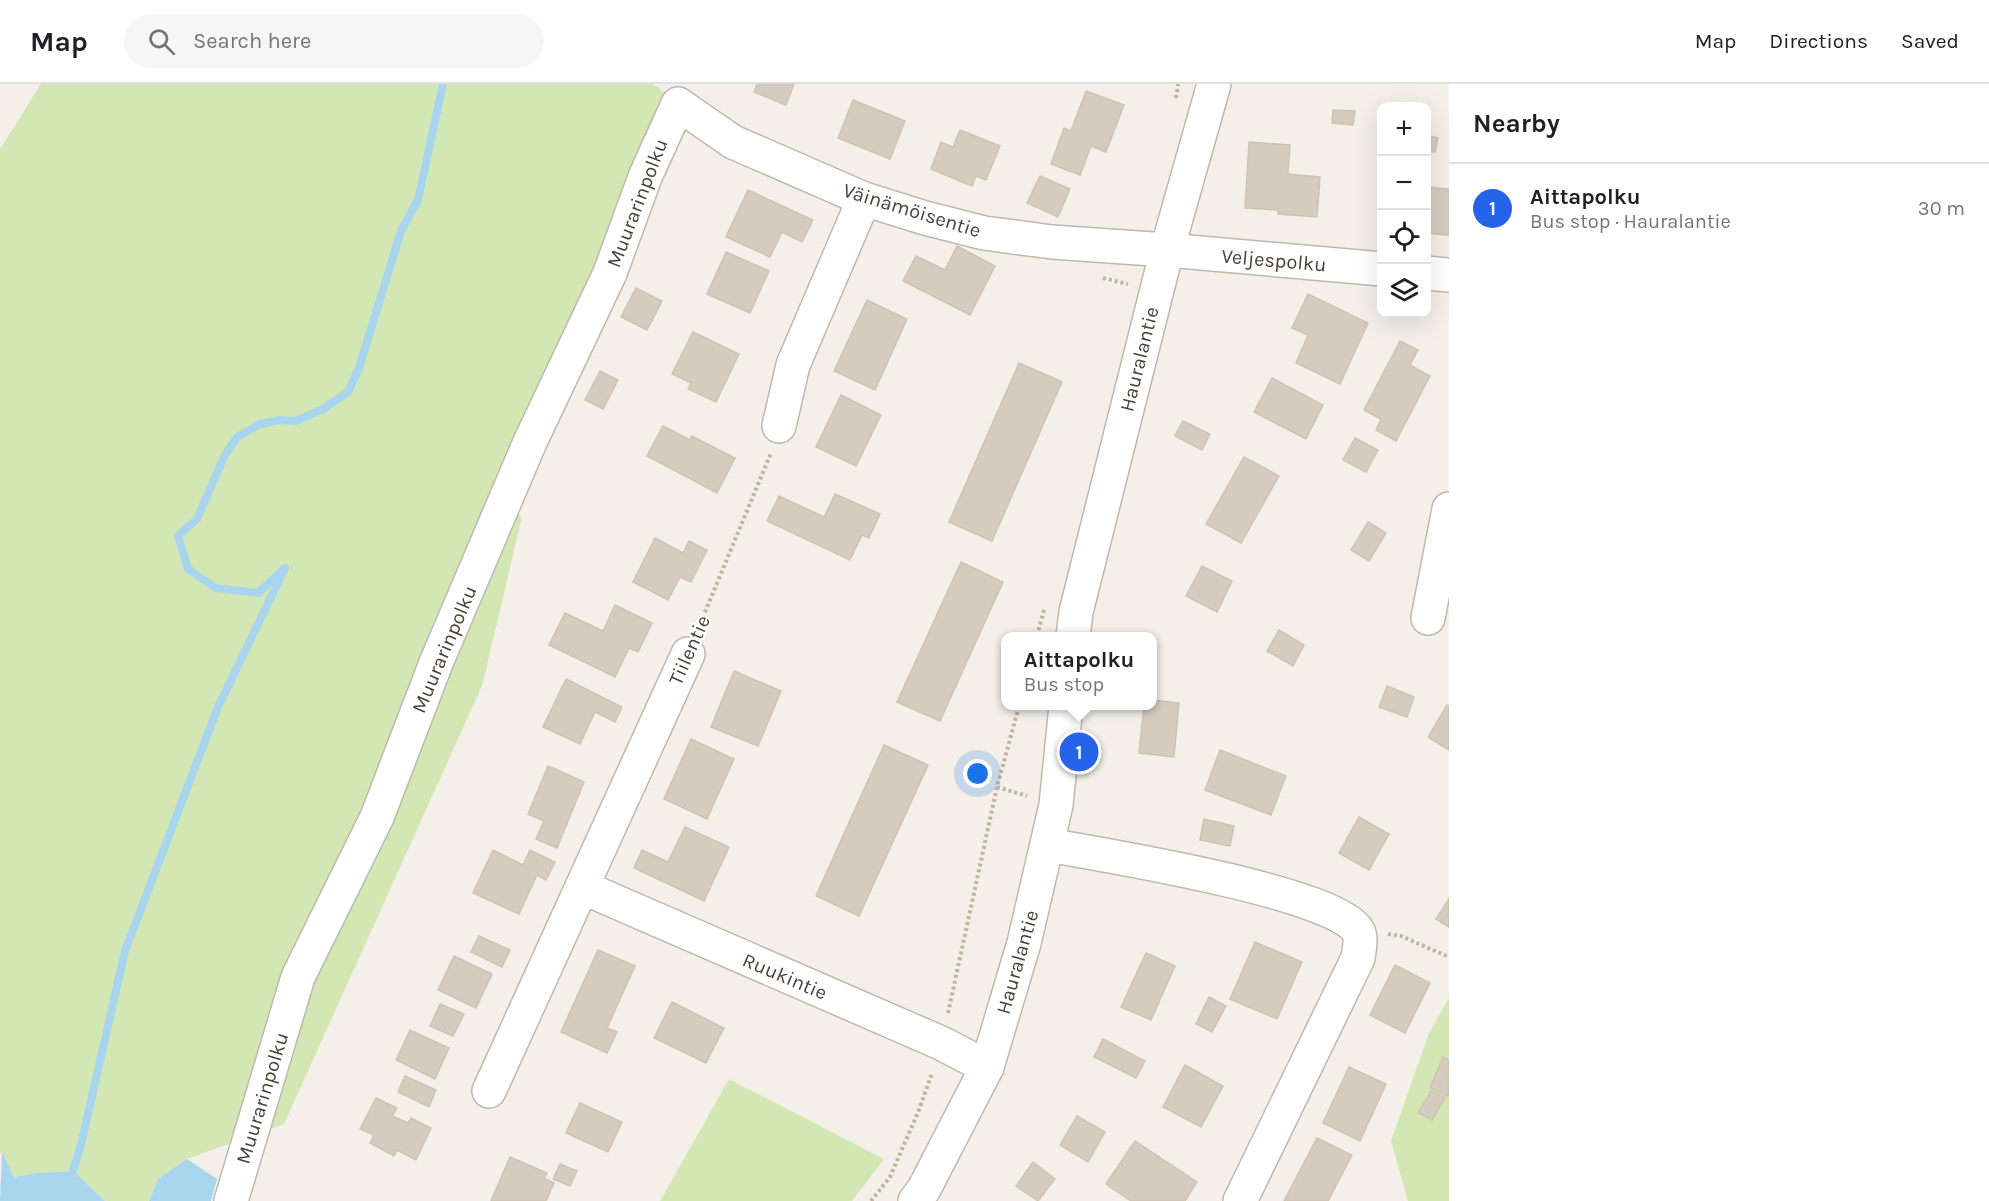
<!DOCTYPE html>
<meta charset="utf-8">
<style>
body{margin:0;font-family:Karla,sans-serif;background:#f6f6f6;color:#202124}
.controls{position:absolute;right:18px;top:18px;display:grid;overflow:hidden;border-radius:12px;box-shadow:0 6px 24px #0002}
.controls button{width:54px;height:54px;display:grid;place-items:center;padding:0;border:0;border-bottom:2px solid #e0e0e0;background:#fff;color:#202124;font:30px sans-serif}
.you{position:absolute;left:978px;top:690px;width:21px;height:21px;margin:-15px;border:4px solid #fff;border-radius:50%;background:#1a73e8;box-shadow:0 0 0 9px #1a73e833}
.badge{display:grid;place-items:center;width:39px;height:39px;border-radius:50%;background:#2563eb;color:#fff;font-size:20px;font-weight:700}
.pin{position:absolute;translate:-50% -50%;border:3px solid #fff;box-shadow:0 2px 6px #0006}
.popup{position:absolute;left:1001px;top:548px;width:156px;height:78px;box-sizing:border-box;display:grid;place-content:center;border-radius:12px;background:#fff;filter:drop-shadow(0 2px 4px #0005);font-size:20px;white-space:nowrap;color:#757577}
.popup b{font-size:22px;color:#202124}
.popup::after{content:'';position:absolute;left:50%;top:100%;margin-left:-12px;border:12px solid transparent;border-top-color:#fff}
.list{margin:0;padding:0;list-style:none}
h2{display:flex;justify-content:space-between;align-items:center;height:78px;margin:0;padding:0 24px;font-size:26px}
h2 small{font-size:20px;font-weight:400;color:#757577}
.list li{display:grid;grid-template-columns:39px 1fr auto;gap:18px;align-items:center;box-sizing:border-box;height:90px;padding:0 24px;border-top:2px solid #e0e0e0}
.list b{display:block;font-size:22px;white-space:nowrap}
.list p{margin:0;font-size:20px;white-space:nowrap;color:#757577}
.list em{font-size:20px;font-style:normal;color:#757577}
.icon{flex:none;width:33px;height:33px;fill:none;stroke:currentColor;stroke-width:2;stroke-linecap:round;stroke-linejoin:round}
.map{position:relative;flex:none;width:1449px;height:1117px;overflow:hidden}
header{display:flex;align-items:center;gap:36px;box-sizing:border-box;height:84px;padding:0 30px;background:#fff;border-bottom:2px solid #e0e0e0}
header strong{font-size:28px}
nav{display:flex;gap:33px;margin-inline-start:auto;font-size:21px}
.search{width:420px;height:54px;background:#f6f6f6;display:flex;align-items:center;gap:15px;box-sizing:border-box;padding:0 21px;border-radius:33px;color:#757577;font-size:22px}
main{display:flex}
aside{flex:1;background:#fff}
.map>svg:first-child{display:block}
</style>
<header>
<strong>Map</strong>
<div class="search"><svg class="icon" aria-label="search" viewBox="0 0 24 24"><circle cx="10" cy="10" r="6"/><path d="M15 15l6 6"/></svg>Search here</div>
<nav><a>Map</a><a>Directions</a><a>Saved</a></nav>
</header>
<main>
<div class="map">
<svg width="1449" height="1117" viewBox="0 0 1449 1117">
<rect width="100%" height="100%" fill="#f4f0e9"/>
<g fill="#d2e7b4">
<path d="M41 0H653L669 12 491 414 522 433 482 602 284 1040 187 1075 158 1095 149 1117H105L73 1087 37 1089 14 1093 2 1068 0 1070V65Z"/>
<path d="M1449 914V1117H1408L1391 1057 1429 949Z"/>
<path d="M729 995 884 1075 852 1117H660Z"/>
</g>
<g fill="#a8d4ee">
<path d="M2 1068 14 1093 37 1089 73 1087 105 1117H0Z"/>
<path d="M187 1075 217 1095 211 1117H149L158 1095Z"/>
</g>
<g fill="none" stroke-linecap="round" stroke-linejoin="round">
<path stroke="#a8d4ee" stroke-width="8" d="M73 1087 81 1061 125 867 218 623 285 484 258 509 216 504 188 485 178 452 197 435 224 373 237 353 260 340 280 336 296 337 323 325 348 308 359 284 401 147 418 116 443 0"/>
</g>
<g fill="#d5ccbf" stroke="#d0c3b2" stroke-width="1.5">
<path d="M757 0H794L786 21 754 8Z"/>
<path d="M1086 7 1124 21 1106 68 1091 62 1080 91 1051 80 1064 44 1071 47Z"/>
<path d="M853 16 905 37 890 75 838 54Z"/>
<path d="M1333 26 1355 27 1353 41 1332 39Z"/>
<path d="M960 46 1000 62 986 96 976 92 972 102 931 85 941 58 953 63Z"/>
<path d="M1426 51 1438 54 1435 68 1426 66Z"/>
<path d="M1249 58 1290 61 1288 90 1320 93 1317 133 1278 130V126L1245 124Z"/>
<path d="M1040 92 1070 105 1058 133 1027 119Z"/>
<path d="M1426 103 1449 105V151L1426 149Z"/>
<path d="M748 106 813 136 802 158 782 148 770 173 726 153Z"/>
<path d="M957 162 995 182 970 231 903 197 916 172 945 186Z"/>
<path d="M726 168 769 187 750 229 707 210Z"/>
<path d="M636 204 662 217 647 246 621 233Z"/>
<path d="M1308 210 1368 239 1340 300 1296 279 1308 251 1292 244Z"/>
<path d="M867 216 907 235 875 306 834 287Z"/>
<path d="M693 248 739 270 716 318 688 305 691 299 672 290Z"/>
<path d="M1400 257 1418 266 1410 281 1430 292 1396 357 1376 346 1381 335 1364 326Z"/>
<path d="M1019 279 1062 298 992 457 949 438Z"/>
<path d="M600 287 618 296 603 325 585 316Z"/>
<path d="M1272 294 1323 321 1306 355 1254 328Z"/>
<path d="M841 311 881 331 856 382 816 363Z"/>
<path d="M1183 337 1210 350 1202 366 1175 352Z"/>
<path d="M663 342 690 356 692 352 735 374 717 409 647 372Z"/>
<path d="M1355 354 1378 366 1366 388 1343 376Z"/>
<path d="M1244 373 1279 392 1241 459 1206 440Z"/>
<path d="M835 410 880 430 869 454 862 451 850 476 767 437 779 412 824 433Z"/>
<path d="M1368 438 1386 449 1369 477 1351 466Z"/>
<path d="M655 454 683 469 689 457 707 466 691 498 680 493 668 516 633 498Z"/>
<path d="M961 478 1003 498 940 637 897 618Z"/>
<path d="M1202 482 1232 497 1217 528 1186 512Z"/>
<path d="M615 521 652 539 638 568 629 564 615 593 549 561 565 529 603 547Z"/>
<path d="M1279 546 1304 561 1293 582 1267 567Z"/>
<path d="M734 587 781 607 758 662 711 643Z"/>
<path d="M566 595 622 623 615 638 595 628 580 660 543 643Z"/>
<path d="M1387 602 1414 613 1407 633 1379 623Z"/>
<path d="M1152 616 1179 619 1174 673 1139 669 1144 622H1152Z"/>
<path d="M1447 621 1449 622V666L1428 653Z"/>
<path d="M691 655 734 675 707 735 664 715Z"/>
<path d="M884 661 928 681 859 832 816 812Z"/>
<path d="M1220 666 1286 692 1271 731 1205 706Z"/>
<path d="M548 682 584 698 557 764 536 755 544 737 528 730Z"/>
<path d="M1359 733 1389 750 1369 786 1339 769Z"/>
<path d="M1204 735 1234 742 1230 762 1200 756Z"/>
<path d="M685 743 729 763 704 817 634 784 642 766 668 778Z"/>
<path d="M493 766 523 781 530 766 555 778 546 796 537 791 519 830 473 809Z"/>
<path d="M1449 815V843L1436 835Z"/>
<path d="M479 852 510 866 502 883 471 868Z"/>
<path d="M1255 858 1302 878 1277 935 1230 915Z"/>
<path d="M598 866 635 882 607 944 617 948 607 969 561 948Z"/>
<path d="M1146 869 1175 882 1151 936 1121 923Z"/>
<path d="M454 872 492 890 476 924 438 906Z"/>
<path d="M1395 881 1430 899 1405 949 1370 931Z"/>
<path d="M1209 913 1226 922 1212 948 1196 940Z"/>
<path d="M672 918 724 944 706 979 654 954Z"/>
<path d="M440 920 464 930 453 952 430 942Z"/>
<path d="M410 946 449 964 435 995 396 976Z"/>
<path d="M1103 955 1145 977 1136 994 1094 973Z"/>
<path d="M1443 973 1449 976 1448 1012 1430 1004Z"/>
<path d="M1185 981 1223 1002 1201 1043 1163 1023Z"/>
<path d="M1349 983 1386 1000 1360 1057 1323 1039Z"/>
<path d="M405 992 436 1006 429 1023 398 1008Z"/>
<path d="M1431 1007 1445 1014 1432 1036 1418 1029Z"/>
<path d="M376 1014 397 1024 392 1032 408 1039 411 1034 431 1044 416 1076 397 1066 394 1072 370 1059 374 1051 360 1045Z"/>
<path d="M580 1019 622 1038 608 1068 566 1049Z"/>
<path d="M1077 1032 1105 1048 1088 1078 1060 1061Z"/>
<path d="M1317 1054 1352 1071 1328 1117H1284Z"/>
<path d="M1135 1057 1197 1098 1185 1117H1131L1106 1100Z"/>
<path d="M510 1073 547 1089 544 1094 554 1099 546 1117H491Z"/>
<path d="M1033 1078 1055 1095 1038 1117 1016 1102Z"/>
<path d="M560 1080 577 1087 570 1102 553 1095Z"/>
</g>
<g fill="none" stroke-linecap="round" stroke-linejoin="round">
<defs>
<g id="minor">
<path d="M1426 189 1449 191"/>
<path d="M779 342 793 281 864 115"/>
<path d="M1428 534 1449 425"/>
<path d="M1073 552 1076 528 1167 166 1214 0"/>
<path d="M1048 761C1098 770 1336 808 1358 847 1362 855 1359 866 1358 874L1240 1117"/>
<path d="M582 803 941 959 987 983"/>
<path d="M489 1007 688 570"/>
<path d="M231 1117 298 893 377 733 436 579 530 358 610 189 645 93 678 20 733 58 864 115 925 134 984 149 1052 158 1167 166 1382 185"/>
<path d="M915 1117 924 1105 987 983 1024 859 1056 721 1066 622"/>
</g>
</defs>
<use href="#minor" stroke="#bfb8ac" stroke-width="36"/>
<g stroke="#c1b39e" stroke-width="4" stroke-dasharray="3 3" stroke-linecap="butt">
<path d="M1176 14 1178 0"/>
<path d="M1103 194 1128 200"/>
<path d="M698 545 771 369"/>
<path d="M1037 552 1044 526"/>
<path d="M997 703 1027 712"/>
<path d="M1388 850 1401 852 1449 873"/>
<path d="M948 929 997 703 1019 622"/>
<path d="M871 1117 890 1093 919 1026 932 989"/>
</g>
<use href="#minor" stroke="#fff" stroke-width="33"/>
</g>
<g text-anchor="middle" stroke-width="4.5" stroke-linejoin="round" paint-order="stroke">
<g font-size="20" fill="#484138" stroke="#fff">
<text transform="translate(637 119) rotate(-69)" y="7">Muurarinpolku</text>
<text transform="translate(912 126) rotate(17)" y="7">Väinämöisentie</text>
<text transform="translate(1274 176) rotate(5)" y="7">Veljespolku</text>
<text transform="translate(1139 275) rotate(-76)" y="7">Hauralantie</text>
<text transform="translate(444 565) rotate(-67)" y="7">Muurarinpolku</text>
<text transform="translate(689 566) rotate(-66)" y="7">Tiilentie</text>
<text transform="translate(1017 878) rotate(-74)" y="7">Hauralantie</text>
<text transform="translate(785 892) rotate(23)" y="7">Ruukintie</text>
<text transform="translate(262 1014) rotate(-73)" y="7">Muurarinpolku</text>
</g>
</g>
</svg>
<div class="controls">
<button>+</button>
<button>−</button>
<button><svg class="icon" aria-label="locate" viewBox="0 0 24 24"><circle cx="12" cy="12" r="6"/><path d="M12 2v4M12 18v4M2 12h4M18 12h4"/></svg></button>
<button><svg class="icon" aria-label="layers" viewBox="0 0 24 24"><path d="M12 4l9 5-9 5-9-5zM3 14l9 5 9-5"/></svg></button>
</div>
<div class="you"></div>
<div class="pin badge" style="left:1079px;top:668px">1</div>
<div class="popup"><b>Aittapolku</b>Bus stop</div>
</div>
<aside>
<h2>Nearby<small></small></h2>
<ul class="list">
<li><span class="badge">1</span><div><b>Aittapolku</b><p>Bus stop · Hauralantie</p></div><em>30 m</em></li>
</ul>
</aside>
</main>
